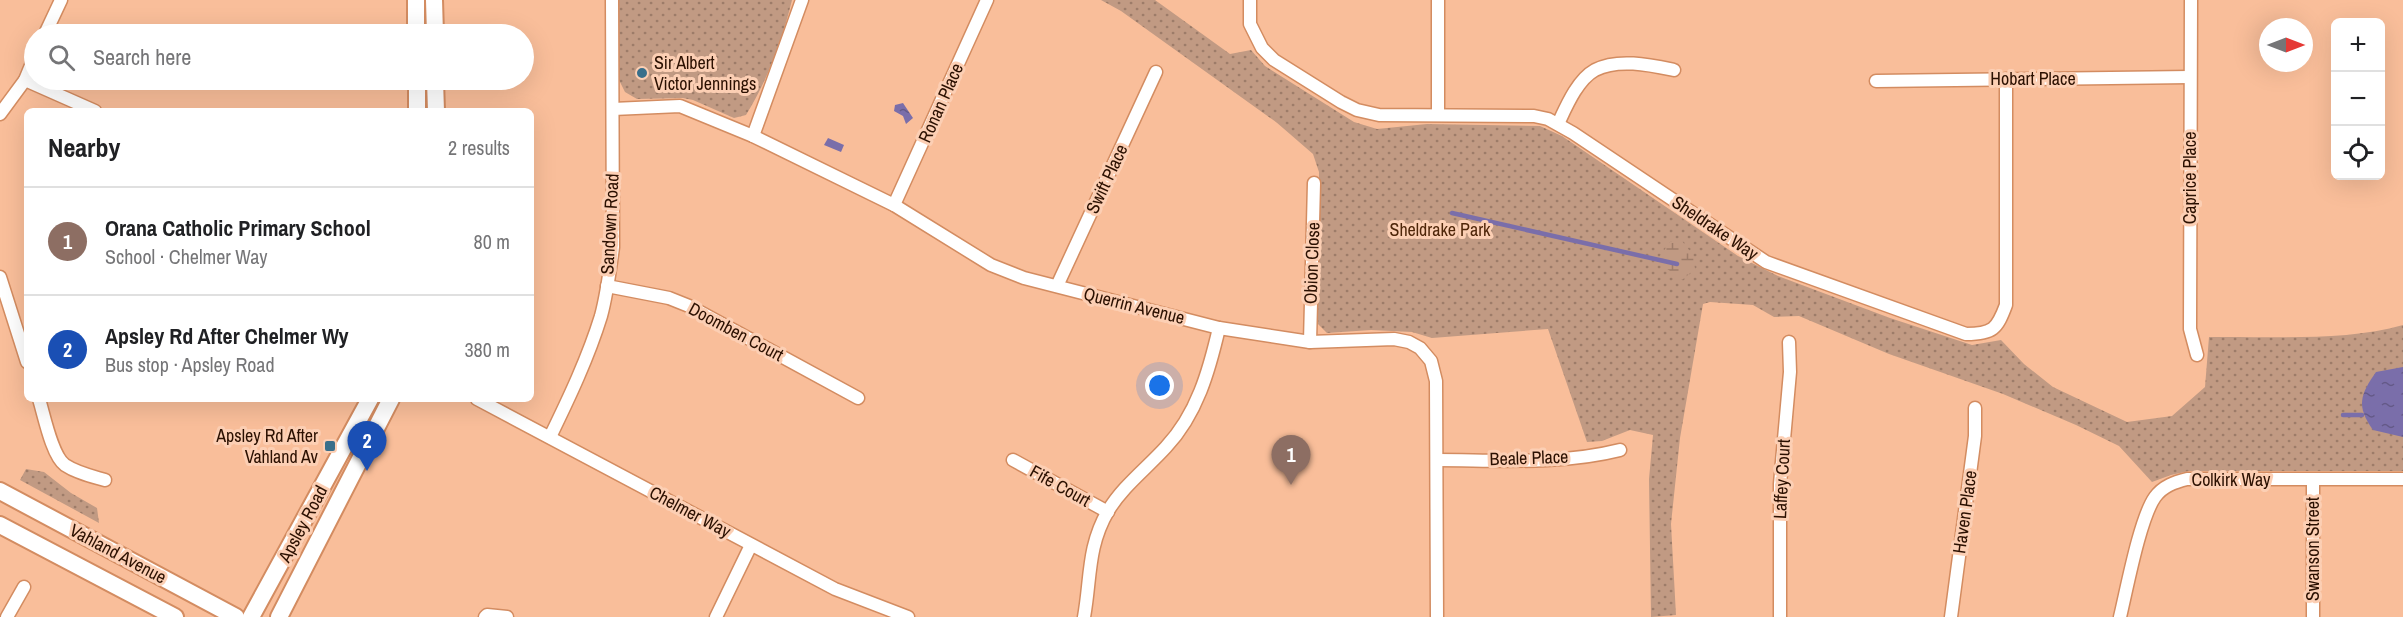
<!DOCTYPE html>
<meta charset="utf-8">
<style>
body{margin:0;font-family:"Archivo Narrow",sans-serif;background:#f2f2f2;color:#202124}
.controls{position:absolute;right:18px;top:18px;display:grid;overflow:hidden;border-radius:9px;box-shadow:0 6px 24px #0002}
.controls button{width:54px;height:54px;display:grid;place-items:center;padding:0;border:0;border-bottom:2px solid #e0e0e0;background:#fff;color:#202124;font:30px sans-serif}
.compass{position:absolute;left:2259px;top:18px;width:54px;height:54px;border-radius:50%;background:#fff;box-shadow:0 6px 24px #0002;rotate:90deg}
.you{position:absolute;left:1160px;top:386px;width:21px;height:21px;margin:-15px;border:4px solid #fff;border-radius:50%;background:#1a73e8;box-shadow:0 0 0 9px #1a73e833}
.badge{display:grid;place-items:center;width:39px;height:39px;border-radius:50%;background:#111827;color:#fff;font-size:20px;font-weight:700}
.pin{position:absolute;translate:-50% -50px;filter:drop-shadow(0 2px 3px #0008)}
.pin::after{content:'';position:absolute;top:32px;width:21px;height:18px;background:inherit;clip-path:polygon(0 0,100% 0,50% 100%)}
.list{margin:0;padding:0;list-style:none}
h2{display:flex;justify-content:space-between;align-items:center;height:78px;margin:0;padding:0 24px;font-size:26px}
h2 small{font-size:20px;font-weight:400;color:#757577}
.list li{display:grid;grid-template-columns:39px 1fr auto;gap:18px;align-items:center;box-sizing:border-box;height:108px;padding:0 24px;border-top:2px solid #e0e0e0}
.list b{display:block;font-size:22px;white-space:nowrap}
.list p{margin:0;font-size:20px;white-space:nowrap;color:#757577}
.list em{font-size:20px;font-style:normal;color:#757577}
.icon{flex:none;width:33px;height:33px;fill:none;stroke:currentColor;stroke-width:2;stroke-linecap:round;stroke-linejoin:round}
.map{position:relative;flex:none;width:2403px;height:617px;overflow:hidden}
.search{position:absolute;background:#fff;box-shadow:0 6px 24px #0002;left:24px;top:24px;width:510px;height:66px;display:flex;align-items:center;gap:15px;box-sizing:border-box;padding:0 21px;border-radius:33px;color:#757577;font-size:22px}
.panel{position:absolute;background:#fff;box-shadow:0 6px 24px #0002;left:24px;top:108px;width:510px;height:294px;border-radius:9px}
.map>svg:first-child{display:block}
</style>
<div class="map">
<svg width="2403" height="617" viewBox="0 0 2403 617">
<defs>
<pattern id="grass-dots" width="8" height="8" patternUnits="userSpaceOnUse" patternTransform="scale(1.5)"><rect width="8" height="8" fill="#c19a83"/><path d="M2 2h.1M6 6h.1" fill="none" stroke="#9d7c69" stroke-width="1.8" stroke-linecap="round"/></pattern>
<pattern id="wetland-marsh" width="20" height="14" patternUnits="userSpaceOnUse" patternTransform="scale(1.5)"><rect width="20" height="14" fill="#c19a83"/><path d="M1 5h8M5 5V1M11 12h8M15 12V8" fill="none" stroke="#9d7c69"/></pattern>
<pattern id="water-ripples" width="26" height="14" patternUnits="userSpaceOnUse" patternTransform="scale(1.5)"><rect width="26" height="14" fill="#7a6eaa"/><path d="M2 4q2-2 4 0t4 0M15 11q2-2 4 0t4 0" fill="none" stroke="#645988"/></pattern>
</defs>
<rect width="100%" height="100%" fill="#f9be9a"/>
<g fill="url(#grass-dots)">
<path d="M619 0H792C782 41 768 79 746 115L734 118 693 100 683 98 637 99 625 92 619 80Z"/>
<path d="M1101 0H1155L1230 54 1251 50 1265 66 1354 122 1377 129 1427 124 1540 126 1562 136 1738 256 1778 276 1890 318 1972 345 2001 340 2024 364 2053 387 2127 422 2172 416 2205 387 2209 337C2270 336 2344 342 2403 325V471H2189L2171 475 2152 482 2119 446 2076 425 2003 394 1889 354 1799 316 1774 317 1753 305 1710 302 1703 304 1680 438 1671 524 1676 615 1651 617 1649 479 1653 435 1630 430 1602 441 1587 442 1548 329 1432 338 1412 332 1371 330 1327 333 1317 323 1319 172 1313 154 1276 122 1121 11Z"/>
<path d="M26 469 44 472 71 493 97 508 99 523 20 480Z"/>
</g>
<path fill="url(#wetland-marsh)" d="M1682 241 1693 255 1695 269 1682 280 1666 268 1660 256 1670 242Z"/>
<g fill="url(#water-ripples)">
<path d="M903 103 913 118 906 124 903 116 894 111 895 105Z"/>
<path d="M828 138 844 145 841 152 824 145Z"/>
<path d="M2403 367V437L2373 430C2356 406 2360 395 2376 372Z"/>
</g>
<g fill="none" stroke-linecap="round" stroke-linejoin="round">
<g stroke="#7a6eaa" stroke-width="4.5">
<path d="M1452 213 1677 264"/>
<path d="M2343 415H2362"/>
</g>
<defs>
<g id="street">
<path d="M1250 0V24L1262 48 1274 60 1341 102 1357 110 1379 115 1534 116 1548 119 1573 133 1766 262 1966 334C1993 334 1997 329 2006 305V79"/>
<path d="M2191 0 2190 329 2197 355"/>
<path d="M45 34 61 0"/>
<path d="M25 80 95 111"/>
<path d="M1876 81 2190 77"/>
<path d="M613 109 680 106 753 136 894 205 991 265 1024 278 1219 328 1310 342 1394 339 1409 342 1420 348 1431 361 1436 381 1437 617"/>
<path d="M0 114 25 80 34 58"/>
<path d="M1438 114V0"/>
<path d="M1558 124C1566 107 1577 80 1595 70 1618 58 1650 65 1674 70"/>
<path d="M753 136 802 0"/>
<path d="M894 205 987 0"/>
<path d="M0 277 27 362"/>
<path d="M607 286 669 298 689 306 858 398"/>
<path d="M1057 286 1156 72"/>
<path d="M1310 342 1314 183"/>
<path d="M39 399C44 415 52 456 65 465 77 473 91 476 105 480"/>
<path d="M477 399 835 589 908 617"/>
<path d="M550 437C569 398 588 358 601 316 607 294 610 270 613 247L612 0"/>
<path d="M1013 460 1108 512"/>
<path d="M1437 460C1497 460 1561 465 1620 450"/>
<path d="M2313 480V617"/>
<path d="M7 617 24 587"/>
<path d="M485 617 487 615 507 617"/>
<path d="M716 617 751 545"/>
<path d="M1084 617C1091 579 1087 547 1108 511 1122 487 1147 468 1166 447 1197 414 1209 371 1219 328"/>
<path d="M1780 617V484L1790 372 1789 342"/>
<path d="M1951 617 1975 436V408"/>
<path d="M2120 617C2127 588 2140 518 2155 497 2163 486 2175 482 2187 479H2403"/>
</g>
<g id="secondary">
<path d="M416 0V34"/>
<path d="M434 0 435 34"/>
<path d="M417 80V111"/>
<path d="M435 80 436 111"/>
<path d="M0 491 236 617"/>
<path d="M0 525 175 617"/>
<path d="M251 617 370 399"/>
<path d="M279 617 391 399"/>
</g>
</defs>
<use href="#street" stroke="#d38c61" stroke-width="15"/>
<use href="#secondary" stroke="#d38c61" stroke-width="20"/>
<use href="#street" stroke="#fff" stroke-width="12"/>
<use href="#secondary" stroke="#fff" stroke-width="16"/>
</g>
<g fill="#396f8b" stroke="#fccfb4" stroke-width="2">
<circle cx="642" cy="73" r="6"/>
<rect x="324" y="440" width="12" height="12" rx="3"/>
</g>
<g text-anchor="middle" stroke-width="6" stroke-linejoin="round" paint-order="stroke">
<g font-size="18" fill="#2b1001" stroke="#fccfb4" text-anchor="start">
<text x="654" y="69">Sir Albert<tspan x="654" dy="21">Victor Jennings</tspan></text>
<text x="318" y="442" text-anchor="end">Apsley Rd After<tspan x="318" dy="21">Vahland Av</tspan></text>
</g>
<g font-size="18" fill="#2b1001" stroke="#fccfb4">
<text x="2033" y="85">Hobart Place</text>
<text transform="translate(941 103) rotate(-66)" y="6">Ronan Place</text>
<text transform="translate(2190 178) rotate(-90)" y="6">Caprice Place</text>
<text transform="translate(1107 179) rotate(-65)" y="6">Swift Place</text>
<text transform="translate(610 224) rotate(-87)" y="6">Sandown Road</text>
<text transform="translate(1715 228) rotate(34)" y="6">Sheldrake Way</text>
<text transform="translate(1312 263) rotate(-88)" y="6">Obion Close</text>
<text transform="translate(1134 306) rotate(14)" y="6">Querrin Avenue</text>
<text transform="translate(736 332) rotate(28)" y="6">Doomben Court</text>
<text transform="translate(1529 458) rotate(-2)" y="6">Beale Place</text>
<text transform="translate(1782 479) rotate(-87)" y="6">Laffey Court</text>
<text x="2231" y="486">Colkirk Way</text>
<text transform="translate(1060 486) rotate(29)" y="6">Fife Court</text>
<text transform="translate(690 512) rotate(28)" y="6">Chelmer Way</text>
<text transform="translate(1965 512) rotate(-82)" y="6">Haven Place</text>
<text transform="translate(303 524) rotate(-62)" y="6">Apsley Road</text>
<text transform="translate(2313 549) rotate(-90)" y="6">Swanson Street</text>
<text transform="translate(118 554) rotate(28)" y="6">Vahland Avenue</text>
</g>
<g font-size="18" fill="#4f2609" stroke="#fccfb4">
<text x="1440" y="236">Sheldrake Park</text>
</g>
</g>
</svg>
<div class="controls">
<button>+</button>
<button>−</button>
<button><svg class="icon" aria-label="locate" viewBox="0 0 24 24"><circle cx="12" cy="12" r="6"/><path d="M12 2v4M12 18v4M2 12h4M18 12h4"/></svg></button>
</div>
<svg class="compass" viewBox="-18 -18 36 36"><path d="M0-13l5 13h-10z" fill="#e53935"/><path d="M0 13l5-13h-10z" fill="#757577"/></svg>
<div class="you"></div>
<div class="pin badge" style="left:1291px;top:485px;background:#8d6e63">1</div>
<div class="pin badge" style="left:367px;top:471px;background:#1a4fb4">2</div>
<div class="search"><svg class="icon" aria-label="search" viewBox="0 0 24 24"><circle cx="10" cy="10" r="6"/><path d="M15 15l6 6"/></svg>Search here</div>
<section class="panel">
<h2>Nearby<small>2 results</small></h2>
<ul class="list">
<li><span class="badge" style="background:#8d6e63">1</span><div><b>Orana Catholic Primary School</b><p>School · Chelmer Way</p></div><em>80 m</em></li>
<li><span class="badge" style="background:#1a4fb4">2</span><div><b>Apsley Rd After Chelmer Wy</b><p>Bus stop · Apsley Road</p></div><em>380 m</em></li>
</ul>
</section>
</div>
